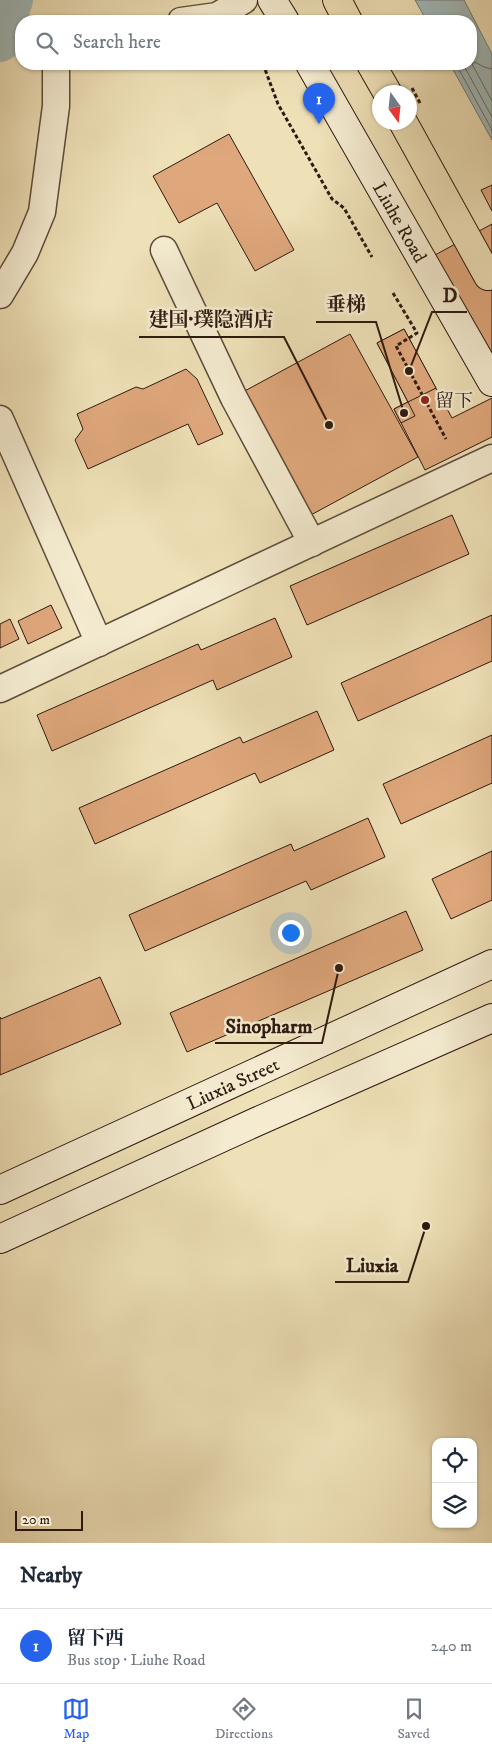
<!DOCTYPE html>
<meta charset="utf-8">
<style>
body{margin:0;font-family:"IM FELL DW Pica","Noto Serif SC",serif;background:#f6f6f7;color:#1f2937}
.controls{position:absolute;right:15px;bottom:15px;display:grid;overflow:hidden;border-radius:10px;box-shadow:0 1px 4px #0004}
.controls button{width:45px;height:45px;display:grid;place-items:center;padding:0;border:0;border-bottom:1px solid #e0e1e3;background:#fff;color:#1f2937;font:25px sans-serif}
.compass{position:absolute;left:372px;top:85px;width:45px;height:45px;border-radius:50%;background:#fff;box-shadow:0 1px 4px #0004;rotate:165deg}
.scale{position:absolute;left:15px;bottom:12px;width:68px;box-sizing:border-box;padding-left:5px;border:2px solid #2e1a0f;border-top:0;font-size:14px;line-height:18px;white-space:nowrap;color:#2e1a0f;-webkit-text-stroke:4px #f4ebd0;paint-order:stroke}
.you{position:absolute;left:290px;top:932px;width:18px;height:18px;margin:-12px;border:4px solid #fff;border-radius:50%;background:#1a73e8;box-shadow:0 0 0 8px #1a73e833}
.badge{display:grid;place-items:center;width:32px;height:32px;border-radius:50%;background:#2563eb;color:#fff;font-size:16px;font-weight:700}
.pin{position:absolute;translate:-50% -41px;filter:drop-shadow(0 1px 2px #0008)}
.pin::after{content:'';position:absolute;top:26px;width:18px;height:15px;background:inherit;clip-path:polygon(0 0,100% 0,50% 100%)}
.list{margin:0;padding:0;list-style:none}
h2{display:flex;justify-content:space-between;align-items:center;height:65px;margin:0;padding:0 20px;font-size:21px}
h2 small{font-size:16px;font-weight:400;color:#747a83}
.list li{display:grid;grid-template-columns:32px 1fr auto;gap:15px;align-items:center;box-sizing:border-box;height:75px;padding:0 20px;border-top:1px solid #e0e1e3}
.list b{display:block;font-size:19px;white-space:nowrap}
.list p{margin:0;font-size:16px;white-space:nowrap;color:#747a83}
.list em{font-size:16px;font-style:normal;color:#747a83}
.icon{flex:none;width:28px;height:28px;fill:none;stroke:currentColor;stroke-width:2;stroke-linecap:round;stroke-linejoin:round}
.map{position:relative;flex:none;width:492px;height:1543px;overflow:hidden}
.search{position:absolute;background:#fff;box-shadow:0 1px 4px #0004;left:15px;right:15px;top:15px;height:55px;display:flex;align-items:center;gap:12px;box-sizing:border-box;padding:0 18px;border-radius:20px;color:#747a83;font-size:19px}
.sheet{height:140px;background:#fff}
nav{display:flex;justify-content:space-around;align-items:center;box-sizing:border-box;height:70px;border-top:1px solid #e0e1e3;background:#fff;font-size:14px;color:#747a83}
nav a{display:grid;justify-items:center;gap:2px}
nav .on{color:#2563eb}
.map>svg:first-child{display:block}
</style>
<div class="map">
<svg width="492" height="1543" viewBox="0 0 492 1543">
<rect width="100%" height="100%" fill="#eee0b7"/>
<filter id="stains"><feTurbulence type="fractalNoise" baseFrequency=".004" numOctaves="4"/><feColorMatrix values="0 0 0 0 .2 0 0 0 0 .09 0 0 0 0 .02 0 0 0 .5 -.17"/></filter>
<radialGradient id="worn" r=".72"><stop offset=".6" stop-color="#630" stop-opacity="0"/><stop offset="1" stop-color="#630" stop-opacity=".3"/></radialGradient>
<path fill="#a0babb" stroke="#727a76" d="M415 0H464L492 54V140L450 64H471V21H427Z"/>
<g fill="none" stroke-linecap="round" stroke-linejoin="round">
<g stroke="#676a65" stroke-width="1">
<path d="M456 64 492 130"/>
<path d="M463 64 492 117"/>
<path d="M492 69 484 67 475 62 472 64 492 101"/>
</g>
<path stroke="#a0babb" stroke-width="40" d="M0 42 1 34 13 0"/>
</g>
<g fill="#dfa77c" stroke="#2e1a0f">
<path d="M229 134 294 250 255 271 217 203 179 223 153 176Z"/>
<path d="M492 185V211L481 190Z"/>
<path d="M492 224V390L424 261Z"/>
<path d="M404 329 452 418 492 398V437L425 470 394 409 408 402 377 343Z"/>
<path d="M404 329 436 388 408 402 377 343Z"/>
<path d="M350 334 418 457 309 516 241 393Z"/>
<path d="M186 369 197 379 223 434 198 445 188 424 88 469 75 440 83 429 77 414 136 387 143 389Z"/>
<path d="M408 402 415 416 401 423 394 409Z"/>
<path d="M452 515 469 554 307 625 290 586Z"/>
<path d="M51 605 62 628 28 644 18 621Z"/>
<path d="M492 615V661L358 721 341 683Z"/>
<path d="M275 618 292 657 217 690 213 680 52 751 37 715 198 644 201 650Z"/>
<path d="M10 619 19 639 0 648V624Z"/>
<path d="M317 711 334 750 260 783 255 773 95 844 79 808 240 737 243 743Z"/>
<path d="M492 735V783L401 824 383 784Z"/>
<path d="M368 818 385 857 311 890 306 881 145 951 129 915 291 844 294 851Z"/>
<path d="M492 851V900L451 919 432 879Z"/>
<path d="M406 911 423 950 187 1052 170 1013Z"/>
<path d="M100 977 121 1024 0 1075V1017L1 1019Z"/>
</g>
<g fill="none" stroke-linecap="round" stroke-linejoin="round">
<defs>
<g id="street">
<path d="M181 21 217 16 244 0"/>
<path d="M164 250 234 398 312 543"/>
<path d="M0 295 25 253 42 212 56 106V64"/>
<path d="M0 419 99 643"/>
<path d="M0 689 492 458"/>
</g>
<g id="secondary">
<path d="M272 0 285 21"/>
<path id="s1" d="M310 64 492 382"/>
<path id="s2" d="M0 1190 492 964"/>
<path d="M0 1239 256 1122 492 1018"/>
</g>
<g id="primary">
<path d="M337 0 348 21"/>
<path d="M371 64 387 92"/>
<path d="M403 122 488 276"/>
</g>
</defs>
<use href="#street" stroke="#5e4c39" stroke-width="29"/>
<use href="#secondary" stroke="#2e1a0f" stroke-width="30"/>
<use href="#primary" stroke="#2e1a0f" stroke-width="30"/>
<g stroke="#2e1a0f" stroke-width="3" stroke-dasharray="4 2.5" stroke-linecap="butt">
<path d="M263 64 278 104 332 199 344 208 372 257"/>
<path d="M412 88 420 103"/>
<path d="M393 293 417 333 396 346 446 439"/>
</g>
<use href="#street" stroke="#f4ebd0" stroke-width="26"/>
<use href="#secondary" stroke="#f4ebd0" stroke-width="28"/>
<use href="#primary" stroke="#eee0b7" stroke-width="28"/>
</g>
<circle fill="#8f2418" stroke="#f4ebd0" stroke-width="2" cx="425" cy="400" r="5"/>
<g text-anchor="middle" stroke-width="5" stroke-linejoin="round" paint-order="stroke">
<g font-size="19" fill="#2e1a0f" stroke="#f4ebd0">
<text dy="7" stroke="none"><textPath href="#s1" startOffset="182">Liuhe Road</textPath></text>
<text dy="7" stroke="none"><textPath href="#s2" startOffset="256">Liuxia Street</textPath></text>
</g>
<g font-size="19" fill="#2e1a0f" stroke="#f4ebd0" text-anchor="start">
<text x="435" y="407">留下</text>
</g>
</g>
<path fill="none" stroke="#2e1a0f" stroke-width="2" d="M409 371L432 312H467M404 413L376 322H316M329 425L284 337H139M339 968L322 1043H215M426 1226L408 1282H335"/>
<g fill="#2e1a0f" stroke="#f4ebd0" stroke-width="2">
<circle cx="409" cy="371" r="5"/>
<circle cx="404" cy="413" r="5"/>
<circle cx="329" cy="425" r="5"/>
<circle cx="339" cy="968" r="5"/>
<circle cx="426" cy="1226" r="5"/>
</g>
<g font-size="20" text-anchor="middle" font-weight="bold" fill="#2e1a0f" stroke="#f4ebd0" stroke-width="5" stroke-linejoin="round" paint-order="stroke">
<text x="450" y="302">D</text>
<text x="346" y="311">垂梯</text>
<text x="211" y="326">建国·璞隐酒店</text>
<text x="269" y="1033">Sinopharm</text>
<text x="372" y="1272">Liuxia</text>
</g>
<rect width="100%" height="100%" filter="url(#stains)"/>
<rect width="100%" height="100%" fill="url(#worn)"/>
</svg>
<div class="controls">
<button><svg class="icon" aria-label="locate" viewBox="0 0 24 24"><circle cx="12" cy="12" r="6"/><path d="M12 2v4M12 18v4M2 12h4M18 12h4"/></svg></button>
<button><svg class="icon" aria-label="layers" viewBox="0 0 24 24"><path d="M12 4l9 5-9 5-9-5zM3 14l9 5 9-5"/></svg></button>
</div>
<svg class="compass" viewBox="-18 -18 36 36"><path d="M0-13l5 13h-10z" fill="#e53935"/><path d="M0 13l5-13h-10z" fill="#747a83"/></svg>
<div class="scale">20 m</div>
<div class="you"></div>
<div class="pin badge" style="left:319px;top:124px">1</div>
<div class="search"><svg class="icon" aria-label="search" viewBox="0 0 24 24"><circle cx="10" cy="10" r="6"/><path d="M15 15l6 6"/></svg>Search here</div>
</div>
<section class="sheet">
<h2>Nearby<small></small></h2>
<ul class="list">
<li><span class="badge">1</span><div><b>留下西</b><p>Bus stop · Liuhe Road</p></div><em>240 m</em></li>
</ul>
</section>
<nav>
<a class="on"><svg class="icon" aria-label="map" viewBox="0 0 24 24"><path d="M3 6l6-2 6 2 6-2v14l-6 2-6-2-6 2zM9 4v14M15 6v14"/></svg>Map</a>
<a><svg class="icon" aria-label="directions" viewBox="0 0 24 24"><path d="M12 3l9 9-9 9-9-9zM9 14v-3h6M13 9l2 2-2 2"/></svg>Directions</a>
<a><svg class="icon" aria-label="saved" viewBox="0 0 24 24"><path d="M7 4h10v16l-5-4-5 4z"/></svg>Saved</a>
</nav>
